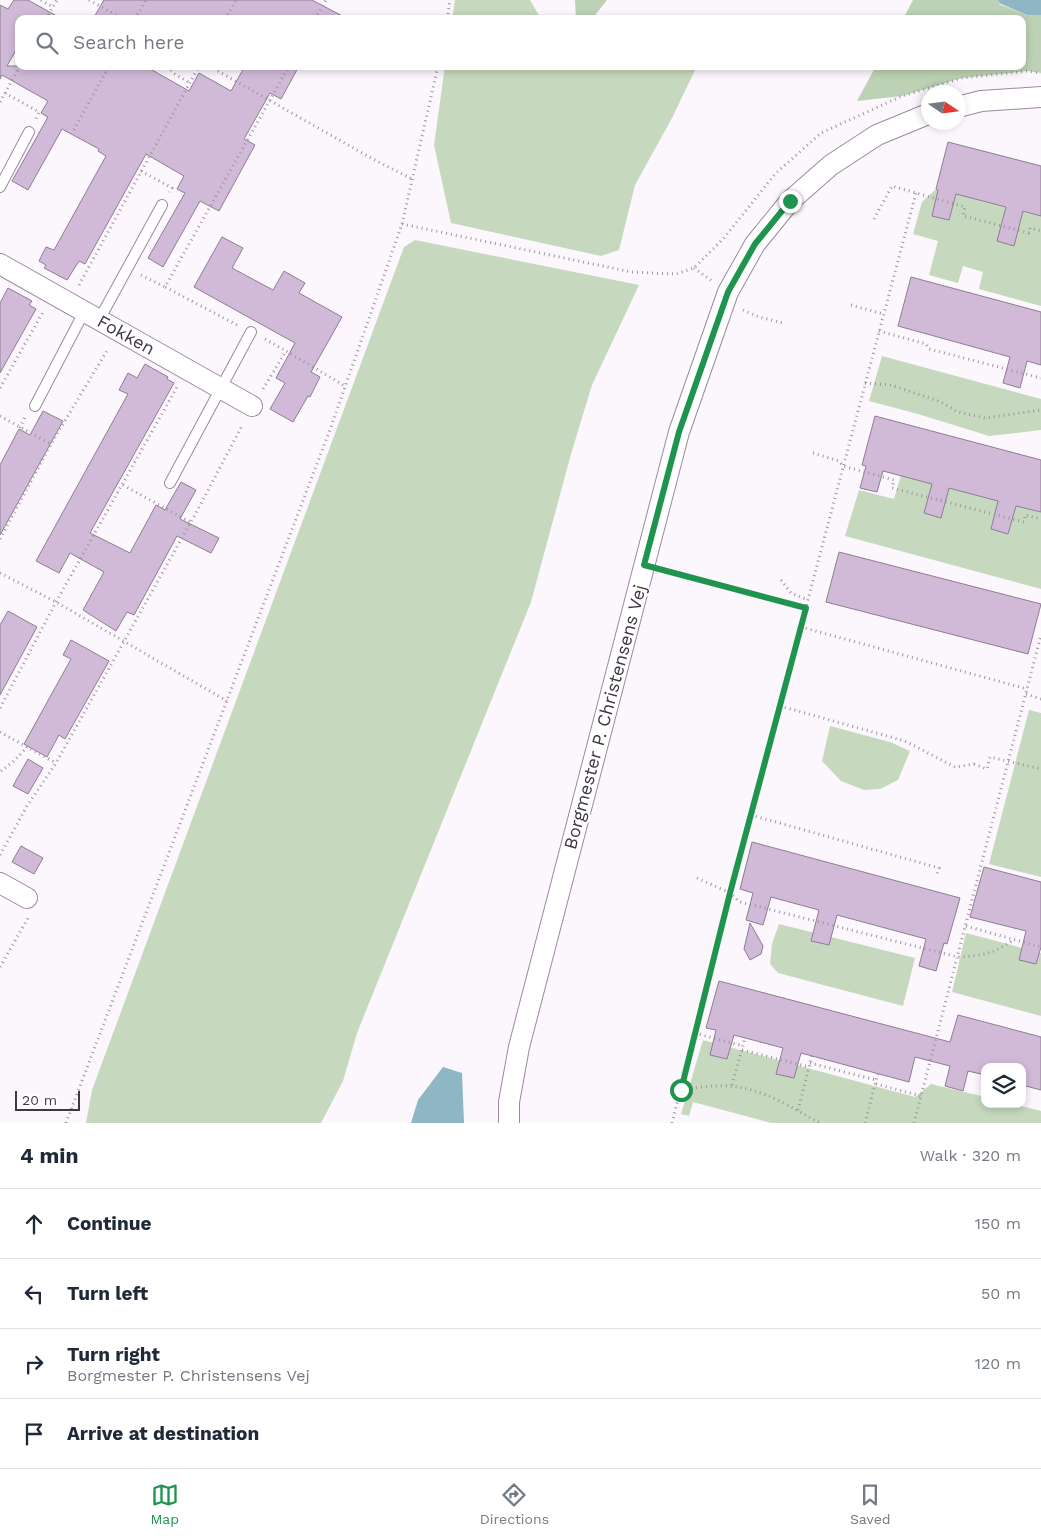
<!DOCTYPE html>
<meta charset="utf-8">
<style>
body{margin:0;font-family:"Work Sans",sans-serif;background:#f6f6f7;color:#1f2937}
.controls{position:absolute;right:15px;bottom:15px;display:grid;overflow:hidden;border-radius:10px;box-shadow:0 2px 8px #0003}
.controls button{width:45px;height:45px;display:grid;place-items:center;padding:0;border:0;border-bottom:1px solid #e0e1e3;background:#fff;color:#1f2937;font:25px sans-serif}
.compass{position:absolute;left:921px;top:85px;width:45px;height:45px;border-radius:50%;background:#fff;box-shadow:0 2px 8px #0003;rotate:103deg}
.scale{position:absolute;left:15px;bottom:12px;width:65px;box-sizing:border-box;padding-left:5px;border:2px solid #3f3741;border-top:0;font-size:14px;line-height:18px;white-space:nowrap;color:#3f3741;-webkit-text-stroke:4px #fff;paint-order:stroke}
.stop{position:absolute;width:15px;height:15px;margin:-11px;border:4px solid #1f944f;border-radius:50%;background:#fff}
.stop.end{background:#1f944f;border-color:#fff;box-shadow:0 1px 5px #0008}
.list{margin:0;padding:0;list-style:none}
h2{display:flex;justify-content:space-between;align-items:center;height:65px;margin:0;padding:0 20px;font-size:21px}
h2 small{font-size:16px;font-weight:400;color:#747a83}
.list li{display:grid;grid-template-columns:32px 1fr auto;gap:15px;align-items:center;box-sizing:border-box;height:70px;padding:0 20px;border-top:1px solid #e0e1e3}
.list b{display:block;font-size:19px;white-space:nowrap}
.list p{margin:0;font-size:16px;white-space:nowrap;color:#747a83}
.list em{font-size:16px;font-style:normal;color:#747a83}
.icon{flex:none;width:28px;height:28px;fill:none;stroke:currentColor;stroke-width:2;stroke-linecap:round;stroke-linejoin:round}
.map{position:relative;flex:none;width:1041px;height:1123px;overflow:hidden}
.search{position:absolute;background:#fff;box-shadow:0 2px 8px #0003;left:15px;right:15px;top:15px;height:55px;display:flex;align-items:center;gap:12px;box-sizing:border-box;padding:0 18px;border-radius:10px;color:#747a83;font-size:19px}
.sheet{height:345px;background:#fff}
nav{display:flex;justify-content:space-around;align-items:center;box-sizing:border-box;height:70px;border-top:1px solid #e0e1e3;background:#fff;font-size:14px;color:#747a83}
nav a{display:grid;justify-items:center;gap:2px}
nav .on{color:#1f944f}
.map>svg:first-child{display:block}
</style>
<div class="map">
<svg width="1041" height="1123" viewBox="0 0 1041 1123">
<rect width="100%" height="100%" fill="#fbf7fc"/>
<g fill="#c6d9be">
<path d="M455 0H530L541 19H452Z"/>
<path d="M445 66H697L672 118 635 185 619 250 601 256 451 223 434 145Z"/>
<path d="M936 189 1041 216V306L979 289 983 272 963 266 958 283 929 275 938 241 913 234 922 202Z"/>
<path d="M415 240 639 285 592 385 571 454 531 602 357 1033 343 1081 321 1123H86L92 1090 404 247Z"/>
<path d="M882 356 1041 399V430L989 436 918 414 869 401Z"/>
<path d="M901 475 1041 512V589L845 536 859 490 894 499Z"/>
<path d="M1029 710 1041 713V877L989 864Z"/>
<path d="M830 726 890 742 910 751 898 780 880 789 864 790 841 781 822 761Z"/>
<path d="M779 924 915 958 903 1006 778 973 770 964 772 944Z"/>
<path d="M966 933 1041 953V1016L952 992Z"/>
<path d="M703 1040 915 1097 931 1084 985 1097V1104H1013L1041 1111V1123H771L693 1102 689 1116 681 1114Z"/>
</g>
<g fill="#bdd2b4">
<path d="M575 0H607L592 19H576Z"/>
<path d="M913 0H998L999 4 1027 15H1041V73L1027 71 962 78 902 96 857 101 876 66H1022V19H903Z"/>
</g>
<g fill="#8eb6c4">
<path d="M998 0H1041V15H1027L999 3Z"/>
<path d="M443 1067 462 1073 464 1123H411L418 1100Z"/>
</g>
<g fill="#d1bad8" stroke="#8e7c93">
<path d="M14 0H28L62 19H19V45L7 66H145L189 91 199 73 231 91 245 66H299L281 99 270 93 244 139 255 145 219 211 200 201 163 267 148 258 185 193 177 189 184 176 146 154 85 264 79 261 67 280 44 268 46 265 39 261 46 247 54 250 106 156 98 151 99 149 62 129 28 190 12 181 48 117 41 113 48 101 2 75 0 79V5L8 9Z"/>
<path d="M104 0H312L348 19H93Z"/>
<path d="M948 142 1041 166V216L1023 211 1014 246 997 241 1006 207 956 194 949 220 932 216 938 190 936 189Z"/>
<path d="M222 237 243 248 232 268 273 290 284 271 305 283 299 293 342 317 311 372 320 377 310 397 308 396 293 422 270 409 285 383 276 378 295 343 194 287Z"/>
<path d="M911 277 1041 312V365L1027 361 1020 388 1003 383 1010 357 898 326Z"/>
<path d="M8 288 32 301 29 305 36 309 0 373V303Z"/>
<path d="M145 364 168 377 167 379 174 383 90 533 130 553 156 505 165 510 181 482 196 490 180 519 219 538 211 553 177 536 134 615 127 612 116 631 83 610 104 572 70 553 59 573 36 561 128 394 119 390 128 373 137 378Z"/>
<path d="M43 411 63 421 0 535V465L19 429 30 435Z"/>
<path d="M875 416 1041 460V512L1016 506 1008 534 991 529 998 501 949 488 941 518 924 513 932 484 883 471 877 492 860 488 866 466 862 465Z"/>
<path d="M839 552 1041 604 1028 654 826 602Z"/>
<path d="M8 611 37 627 0 695V625Z"/>
<path d="M71 640 109 661 65 739 59 735 47 757 24 744 71 659 63 655Z"/>
<path d="M28 759 43 768 28 794 13 786Z"/>
<path d="M752 842 960 898 947 944 944 943 936 971 919 966 926 939 837 915 829 945 811 941 819 910 771 897 763 925 746 920 753 893 740 889Z"/>
<path d="M21 846 43 858 34 874 12 862Z"/>
<path d="M984 867 1041 882V947L1036 964 1019 960 1026 931 970 917Z"/>
<path d="M750 923 763 946 761 954 750 960 744 949Z"/>
<path d="M719 981 950 1042 958 1015 1041 1037V1090L1022 1085V1067H985V1075L968 1071 963 1091 945 1086 950 1066 915 1057 909 1082 801 1053 794 1078 776 1074 783 1048 734 1035 727 1059 710 1055 716 1030 706 1028Z"/>
</g>
<g fill="none" stroke-linecap="round" stroke-linejoin="round">
<defs>
<g id="lane">
<path d="M0 187 29 132"/>
<path d="M99 320 162 205"/>
<path d="M35 406 84 312"/>
<path d="M170 483 251 332"/>
</g>
<g id="street">
<path d="M958 107 981 101 1041 97"/>
<path d="M0 264 252 406"/>
<path d="M0 883 27 898"/>
<path d="M509 1123V1102L519 1047 679 432 728 292 755 244 790 201 831 165 877 135 928 114"/>
</g>
</defs>
<use href="#lane" stroke="#9b89a1" stroke-width="12"/>
<use href="#street" stroke="#9b89a1" stroke-width="22"/>
<g stroke="#9c969d" stroke-width="3" stroke-dasharray="1 4" stroke-linecap="butt">
<path d="M41 0 53 7"/>
<path d="M89 0 123 19"/>
<path d="M46 19 57 0"/>
<path d="M135 19 146 0"/>
<path d="M225 19 236 0"/>
<path d="M315 19 326 0"/>
<path d="M447 19 450 0"/>
<path d="M168 66 173 73 190 83"/>
<path d="M209 66 371 158 412 179"/>
<path d="M5 93 39 112 36 119"/>
<path d="M0 102 20 66"/>
<path d="M74 130 109 66"/>
<path d="M141 171 172 188 169 192"/>
<path d="M874 219 892 186 965 207 963 216 1029 233 1030 228 1041 231"/>
<path d="M402 224 631 272 676 274 694 268 724 238 775 174 821 133 902 96 962 78 1027 71 1041 73"/>
<path d="M694 268 712 281"/>
<path d="M141 275 165 287"/>
<path d="M79 285 199 66"/>
<path d="M851 305 883 314"/>
<path d="M743 310 759 317 783 323"/>
<path d="M237 325 165 287 289 66"/>
<path d="M879 331 926 344 929 349 1041 378"/>
<path d="M265 339 286 351"/>
<path d="M865 383 891 385 941 402 958 412 985 418 1041 410"/>
<path d="M0 388 43 312"/>
<path d="M263 389 286 351 345 386"/>
<path d="M0 416 51 444"/>
<path d="M20 428 25 417"/>
<path d="M813 453 839 461 843 466 894 480 892 488 1024 522 1025 515 1041 519"/>
<path d="M123 485 190 522"/>
<path d="M0 539 51 444 108 349"/>
<path d="M664 570 806 608"/>
<path d="M0 573 56 602 227 701"/>
<path d="M781 580 791 593 808 600"/>
<path d="M801 627 1027 689"/>
<path d="M1026 694 1041 699"/>
<path d="M780 706 905 741 955 767 974 764"/>
<path d="M0 708 56 602 177 387"/>
<path d="M0 732 56 763"/>
<path d="M1 771 14 761 27 747"/>
<path d="M751 815 939 868 937 875"/>
<path d="M0 855 27 806 56 763 197 511 243 424"/>
<path d="M697 878 730 893 740 902 958 957C983 955 992 955 1013 940"/>
<path d="M966 926 1041 947"/>
<path d="M0 967 28 918"/>
<path d="M695 1033 743 1046"/>
<path d="M742 1050 809 1067"/>
<path d="M810 1063 876 1080"/>
<path d="M876 1084 921 1096"/>
<path d="M732 1085 745 1038"/>
<path d="M681 1090C722 1083 741 1083 780 1101 794 1108 807 1117 821 1123"/>
<path d="M798 1110 812 1056"/>
<path d="M66 1123 331 427 402 224 438 66"/>
<path d="M672 1123 730 893 916 193"/>
<path d="M865 1123 878 1073"/>
<path d="M914 1123 1041 635"/>
</g>
<use href="#lane" stroke="#fff" stroke-width="10"/>
<use href="#street" stroke="#fff" stroke-width="20"/>
<path stroke="#9c969d" stroke-width="3" stroke-dasharray="1 4" stroke-linecap="butt" d="M974 764 987 769 990 757 1041 769"/>
</g>
<g fill="none" stroke-linecap="round" stroke-linejoin="round">
<path stroke="#1f944f" stroke-width="6" d="M681 1090 730 893 806 608 644 565 679 432 728 292 755 244 790 201"/>
</g>
<g text-anchor="middle" stroke-width="5" stroke-linejoin="round" paint-order="stroke">
<g font-size="18" fill="#3f3741" stroke="#fff">
<text transform="translate(126 335) rotate(29)" y="6">Fokken</text>
<text transform="translate(605 717) rotate(-75)" y="6">Borgmester P. Christensens Vej</text>
</g>
</g>
</svg>
<div class="controls">
<button><svg class="icon" aria-label="layers" viewBox="0 0 24 24"><path d="M12 4l9 5-9 5-9-5zM3 14l9 5 9-5"/></svg></button>
</div>
<svg class="compass" viewBox="-18 -18 36 36"><path d="M0-13l5 13h-10z" fill="#e53935"/><path d="M0 13l5-13h-10z" fill="#747a83"/></svg>
<div class="scale">20 m</div>
<div class="stop" style="left:681px;top:1090px"></div>
<div class="stop end" style="left:790px;top:201px"></div>
<div class="search"><svg class="icon" aria-label="search" viewBox="0 0 24 24"><circle cx="10" cy="10" r="6"/><path d="M15 15l6 6"/></svg>Search here</div>
</div>
<section class="sheet">
<h2>4 min<small>Walk · 320 m</small></h2>
<ul class="list">
<li><svg class="icon" aria-label="ahead" viewBox="0 0 24 24"><path d="M12 20V5M6 11l6-6 6 6"/></svg><div><b>Continue</b></div><em>150 m</em></li>
<li><svg class="icon" aria-label="left" viewBox="0 0 24 24"><path d="M17 20v-9H6M10 6l-5 5 5 5"/></svg><div><b>Turn left</b></div><em>50 m</em></li>
<li><svg class="icon" aria-label="right" viewBox="0 0 24 24"><path d="M7 20v-9h11M14 6l5 5-5 5"/></svg><div><b>Turn right</b><p>Borgmester P. Christensens Vej</p></div><em>120 m</em></li>
<li><svg class="icon" aria-label="arrive" viewBox="0 0 24 24"><path d="M6 21V4h12l-3 4 3 4H6"/></svg><div><b>Arrive at destination</b></div></li>
</ul>
</section>
<nav>
<a class="on"><svg class="icon" aria-label="map" viewBox="0 0 24 24"><path d="M3 6l6-2 6 2 6-2v14l-6 2-6-2-6 2zM9 4v14M15 6v14"/></svg>Map</a>
<a><svg class="icon" aria-label="directions" viewBox="0 0 24 24"><path d="M12 3l9 9-9 9-9-9zM9 14v-3h6M13 9l2 2-2 2"/></svg>Directions</a>
<a><svg class="icon" aria-label="saved" viewBox="0 0 24 24"><path d="M7 4h10v16l-5-4-5 4z"/></svg>Saved</a>
</nav>
